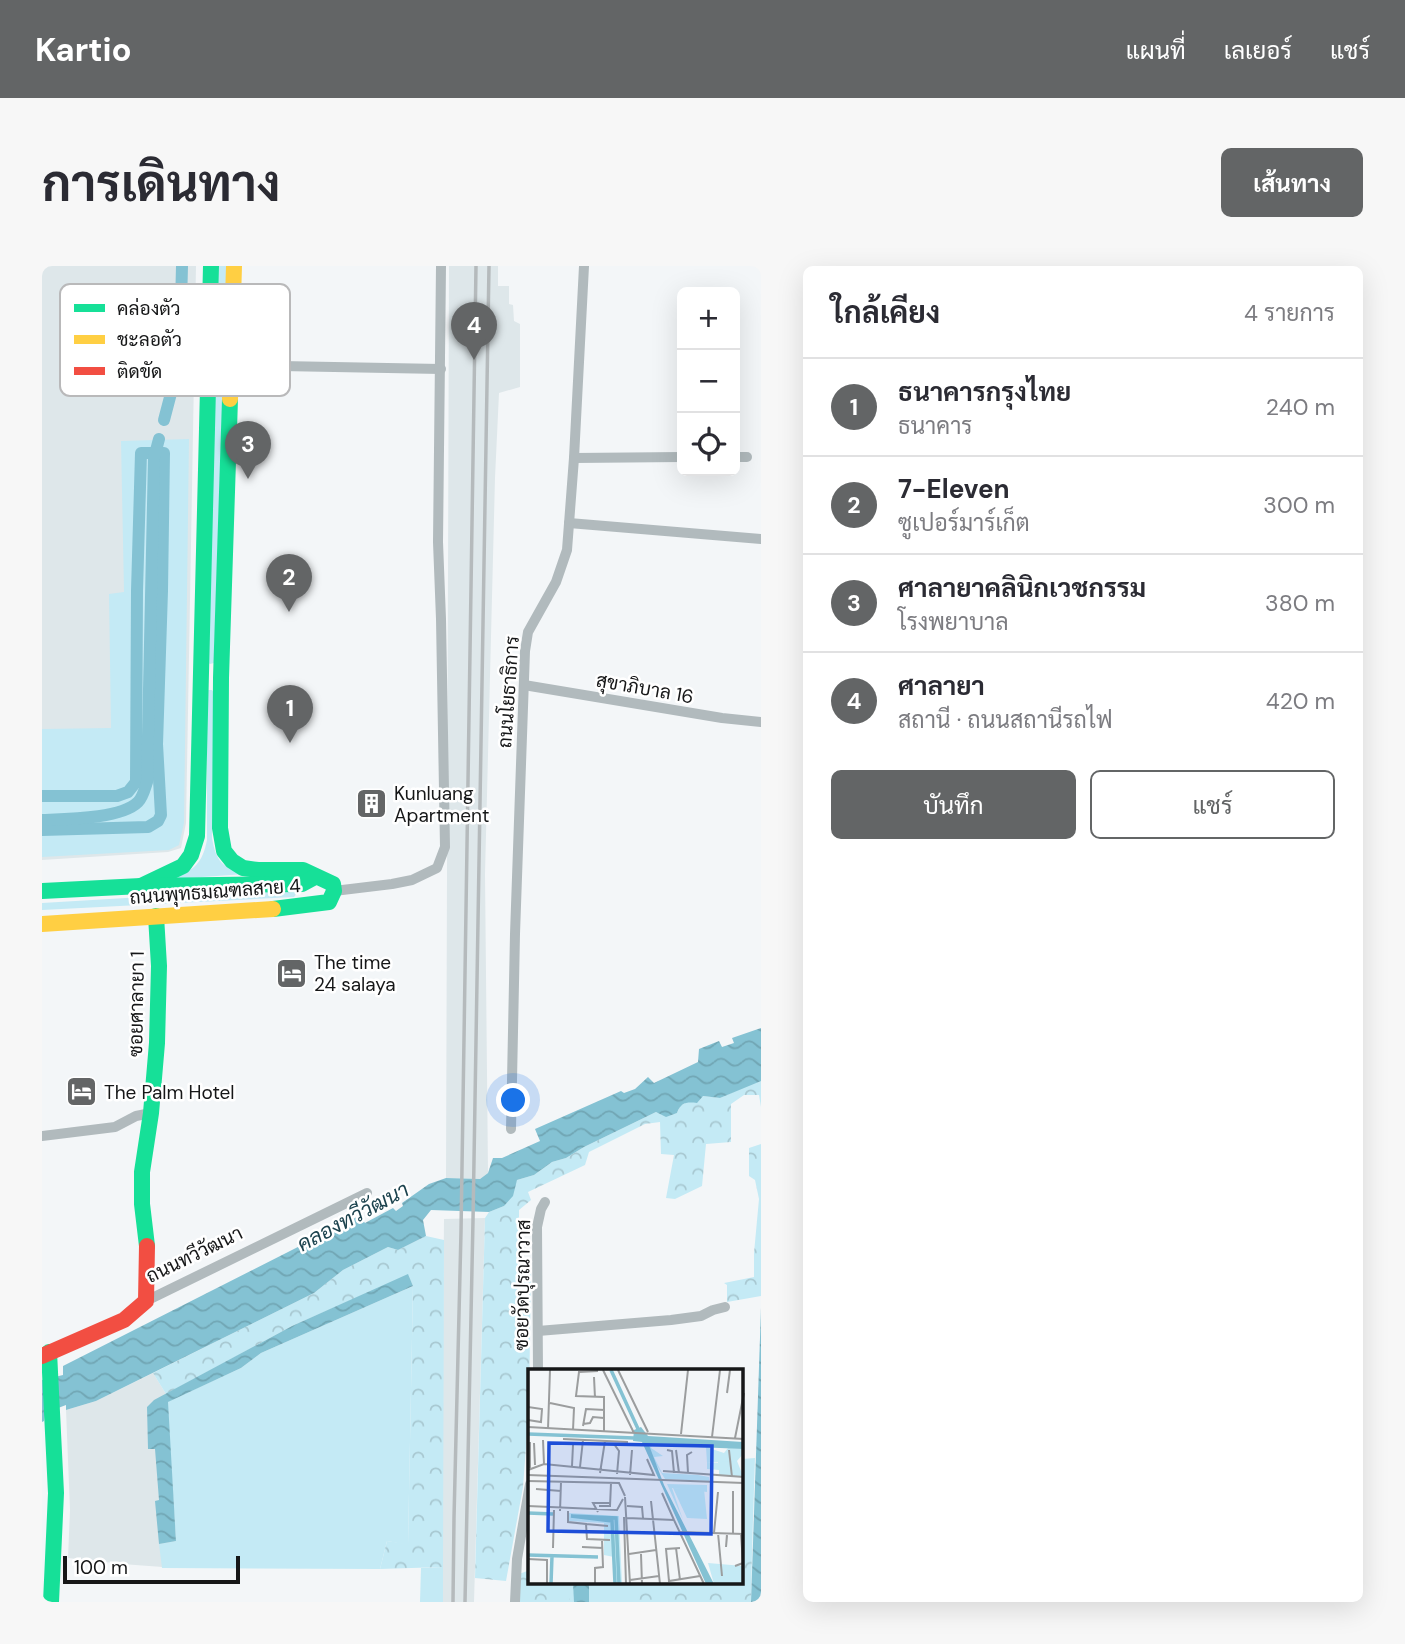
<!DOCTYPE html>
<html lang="th">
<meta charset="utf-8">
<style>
body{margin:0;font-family:"DM Sans",Sarabun,sans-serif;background:#f7f7f7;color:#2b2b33}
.controls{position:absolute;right:21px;top:21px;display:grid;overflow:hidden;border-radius:10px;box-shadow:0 7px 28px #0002}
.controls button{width:63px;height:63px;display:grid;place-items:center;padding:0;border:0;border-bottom:2px solid #e1e1e2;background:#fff;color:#2b2b33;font:35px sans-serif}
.scale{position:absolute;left:21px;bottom:18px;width:177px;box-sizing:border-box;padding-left:7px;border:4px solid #161718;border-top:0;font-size:19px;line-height:24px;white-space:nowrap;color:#161718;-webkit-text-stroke:5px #fff;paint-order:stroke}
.you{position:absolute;left:472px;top:835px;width:24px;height:24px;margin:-18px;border:5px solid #fff;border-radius:50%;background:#1a73e8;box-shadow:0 0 0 10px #1a73e833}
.badge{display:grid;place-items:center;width:46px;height:46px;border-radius:50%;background:#636566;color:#fff;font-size:23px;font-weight:700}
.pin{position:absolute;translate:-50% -58px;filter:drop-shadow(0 2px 4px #0008)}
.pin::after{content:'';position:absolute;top:37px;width:24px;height:21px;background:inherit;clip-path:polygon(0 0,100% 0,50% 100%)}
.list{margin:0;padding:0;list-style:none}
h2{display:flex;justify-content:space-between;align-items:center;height:91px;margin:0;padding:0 28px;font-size:30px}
h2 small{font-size:23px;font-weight:400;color:#7c7c81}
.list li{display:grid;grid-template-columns:46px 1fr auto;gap:21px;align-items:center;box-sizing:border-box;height:98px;padding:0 28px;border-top:2px solid #e1e1e2}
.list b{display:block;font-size:26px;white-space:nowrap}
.list p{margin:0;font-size:23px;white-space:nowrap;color:#7c7c81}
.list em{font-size:23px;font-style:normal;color:#7c7c81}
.actions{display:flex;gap:14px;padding:21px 28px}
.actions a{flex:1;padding:16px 0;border:2px solid #636566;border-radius:10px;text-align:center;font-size:24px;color:#636566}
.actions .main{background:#636566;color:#fff}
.icon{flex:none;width:38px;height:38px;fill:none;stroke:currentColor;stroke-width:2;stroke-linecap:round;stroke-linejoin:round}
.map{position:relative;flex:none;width:719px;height:1336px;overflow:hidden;border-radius:10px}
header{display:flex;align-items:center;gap:42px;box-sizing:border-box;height:98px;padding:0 35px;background:#636566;color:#fff}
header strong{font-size:33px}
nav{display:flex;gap:38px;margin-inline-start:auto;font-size:24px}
.intro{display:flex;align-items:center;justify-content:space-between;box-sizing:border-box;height:168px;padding:0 42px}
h1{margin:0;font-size:49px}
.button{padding:18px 32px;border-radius:10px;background:#636566;color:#fff;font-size:24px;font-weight:700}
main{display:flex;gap:42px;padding:0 42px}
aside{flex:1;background:#fff;border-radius:10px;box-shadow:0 7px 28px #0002}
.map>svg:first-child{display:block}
</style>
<header>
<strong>Kartio</strong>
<nav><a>แผนที่</a><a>เลเยอร์</a><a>แชร์</a></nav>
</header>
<div class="intro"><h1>การเดินทาง</h1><a class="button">เส้นทาง</a></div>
<main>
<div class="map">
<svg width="719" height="1336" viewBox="0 0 719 1336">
<defs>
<pattern id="forest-crowns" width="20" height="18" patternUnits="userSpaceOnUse" patternTransform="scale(1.75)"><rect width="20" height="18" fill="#c4eaf5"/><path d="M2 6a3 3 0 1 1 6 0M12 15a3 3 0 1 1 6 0" fill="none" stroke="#a8c8d1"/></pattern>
<pattern id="water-waves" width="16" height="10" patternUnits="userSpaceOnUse" patternTransform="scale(1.75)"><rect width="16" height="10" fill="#84c2d3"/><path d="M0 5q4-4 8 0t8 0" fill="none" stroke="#71a6b4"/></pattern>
</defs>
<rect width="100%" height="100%" fill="#f3f6f8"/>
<g fill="#dee7ea">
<path d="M0 0H154L144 557 139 582 126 586 0 594Z"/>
<path d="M407 0H456V20H467V38L471 39 472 55 478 58V121L457 127 453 212 443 608 446 907 438 913 404 912Z"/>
<path d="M443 952 432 1336H401L400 1174 402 953Z"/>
<path d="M111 1107 124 1128 134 1302 80 1298 26 1292 28 1244 24 1144 54 1135Z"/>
</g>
<g fill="#c4eaf5">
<path d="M177 0H186L182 84 175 82Z"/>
<path d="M176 115 181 117 172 397 168 398 165 396 173 117Z"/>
<path d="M147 173 142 557 137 579 127 584 0 591V463L69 462 67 328 82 326 79 175Z"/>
<path d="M165 424H170L172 427 170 572C174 596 181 602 203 608L131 613C153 603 160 598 165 574Z"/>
<path d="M251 622 254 624 255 627 252 631 0 644V637Z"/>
<path d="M371 1020 366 1279 345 1275 338 1303 120 1302 117 1278 134 1275 125 1136 199 1102 219 1087Z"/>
<path d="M713 1192 710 1285H700V1193Z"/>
<path d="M401 1301V1336H378L379 1302Z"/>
<rect x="528" y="1317" width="50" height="19"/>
</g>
<g fill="url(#forest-crowns)">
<path d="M718 814 719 815V841L717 829H702L689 838V876L664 878 660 920 633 933 624 932 632 889 619 888 618 856 603 858 547 886 543 899 486 926 489 934 477 944V999H489L487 1141 481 1221 464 1315 433 1312 443 952 447 946 462 940 475 914 492 909 510 896 524 892 542 881 614 846 624 850 635 847 638 840 645 836 661 830 678 832Z"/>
<path d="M719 878V1030L685 1036V1019L682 1017 712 1011V987L717 933 713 914 707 910V882Z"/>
<path d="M384 970 402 974 401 1301 338 1303 345 1275 366 1278 371 1020 366 1009 250 1060 124 1128 111 1107 272 1027 301 1004 346 981 356 984Z"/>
<path d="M700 1285H710L709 1336H578V1317H700Z"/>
<path d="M488 1304V1317H528V1336H476L477 1308Z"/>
</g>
<g fill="url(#water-waves)">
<path d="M719 762V815L678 832 661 830 655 837C645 836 639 836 635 847L624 851 614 846 542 881 524 892 510 896 492 909 475 914 471 930 462 940 447 946 389 944 381 954 384 970 356 984 346 981 301 1004 272 1027 54 1135 24 1144V1139L3 1147 2 1155 0 1156V1114L21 1109V1100L317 950 323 957 351 942 354 945 361 940 360 937 387 918 404 912 438 913 446 907 451 892H460L498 875 493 863 579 825 582 827 593 823 606 811 612 817 656 796 657 783 677 775 680 781 692 777 690 772Z"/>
<path d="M366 1008 371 1020 219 1087 199 1102 126 1136 134 1275 117 1278 113 1235 117 1234 113 1183H106L105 1141 112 1134 250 1060Z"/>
<path d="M719 1042V1336H709Z"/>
<path d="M531 1317 547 1318V1336H532Z"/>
</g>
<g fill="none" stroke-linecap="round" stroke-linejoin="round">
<g stroke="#84c2d3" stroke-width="12">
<path d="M139 39 140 0"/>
<path d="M122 154 138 93 139 58"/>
<path d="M0 530H75L86 526 94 516 95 325 99 187H122L120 325 115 478 119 549 116 555 106 561 0 564"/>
<path d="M0 554C24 553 79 553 96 536 101 531 103 522 105 516L112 192 117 173"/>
</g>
<g stroke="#b1babd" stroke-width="10">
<path d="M188 99 399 103"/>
<path d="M693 191H705"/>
<path d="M532 192 640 191"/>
<path d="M527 257 719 273"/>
<path d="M482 419 680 452 719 456"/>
<path d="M292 625 350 618 370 614 395 602 403 581 399 353 396 276 399 0"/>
<path d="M469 863 473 668 483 385 486 366 514 316 525 284 532 192 542 0"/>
<path d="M0 870 73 861 94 850 109 847"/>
<path d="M104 1035 325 927"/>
<path d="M496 1065 629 1054 659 1050 671 1044 683 1041"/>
<path d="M496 1105 495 961 499 943 503 936"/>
<path d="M473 1336 475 1293 488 1218"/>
</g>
<g stroke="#16e098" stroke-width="16">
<path d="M188 133 179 412 178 562 182 585 190 595 201 602 216 604H261L291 618 292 625 287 636 231 643"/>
<path d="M99 620 141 600 149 589 155 570 169 0"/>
<path d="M0 625 99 620 260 618 273 611"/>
<path d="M105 980 100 938V906L109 847 115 777 117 700 114 650"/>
<path d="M7 1086 14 1227 9 1336"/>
</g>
<g stroke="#ffcf43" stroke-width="16">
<path d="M188 133 192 0"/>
<path d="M0 658 231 643"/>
</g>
<path stroke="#f24e42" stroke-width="16" d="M0 1090 82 1054 104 1035 105 980"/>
<g stroke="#b5babc" stroke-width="3.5">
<path d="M411 1336 412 1252 419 966 434 0"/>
<path d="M423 1336 431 954 447 0"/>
</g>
</g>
<defs>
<symbol id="building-square" viewBox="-11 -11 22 22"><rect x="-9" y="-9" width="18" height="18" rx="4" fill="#636566" stroke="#fff"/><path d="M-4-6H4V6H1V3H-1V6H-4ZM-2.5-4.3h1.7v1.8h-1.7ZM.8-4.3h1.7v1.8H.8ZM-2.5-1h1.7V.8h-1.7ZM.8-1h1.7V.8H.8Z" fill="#fff"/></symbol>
<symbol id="hotel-square" viewBox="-11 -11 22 22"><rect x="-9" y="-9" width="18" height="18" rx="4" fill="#636566" stroke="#fff"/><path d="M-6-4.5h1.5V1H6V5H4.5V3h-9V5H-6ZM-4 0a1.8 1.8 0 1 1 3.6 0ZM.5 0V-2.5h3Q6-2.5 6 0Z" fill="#fff"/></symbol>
</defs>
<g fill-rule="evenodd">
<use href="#building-square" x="312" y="520" width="35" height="35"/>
<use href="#hotel-square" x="232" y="690" width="35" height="35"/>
<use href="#hotel-square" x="22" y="808" width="35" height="35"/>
</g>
<g text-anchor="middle" stroke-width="5" stroke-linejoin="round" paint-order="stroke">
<g font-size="19" fill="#161718" stroke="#fff">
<text transform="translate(603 422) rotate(10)" y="7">สุขาภิบาล 16</text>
<text transform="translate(466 426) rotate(-86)" y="7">ถนนโยธาธิการ</text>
<text transform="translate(173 625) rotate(-4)" y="7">ถนนพุทธมณฑลสาย 4</text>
<text transform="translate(94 738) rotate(-89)" y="7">ซอยศาลายา 1</text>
<text transform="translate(152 988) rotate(-26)" y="7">ถนนทวีวัฒนา</text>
<text transform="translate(480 1019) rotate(-89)" y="7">ซอยวัดปุรณาวาส</text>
</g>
<g font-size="19" fill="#161718" stroke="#fff" text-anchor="start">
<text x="352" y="534">Kunluang<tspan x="352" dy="22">Apartment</tspan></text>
<text x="272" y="703">The time<tspan x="272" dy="22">24 salaya</tspan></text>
<text x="62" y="833">The Palm Hotel</text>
</g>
<g font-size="21" font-style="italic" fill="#1c434e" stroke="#fff">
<text transform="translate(311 951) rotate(-28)" y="7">คลองทวีวัฒนา</text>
</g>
</g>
<g transform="translate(486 1103)">
<rect width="215" height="215" fill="#f3f6f8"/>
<path d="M190 90 209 92 215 107H191V101L179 100V94H190ZM145 119 176 120 179 150 159 149ZM41 144 91 147 94 215H86V188L76 186V154L41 152ZM180 194 215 197V215H186Z" fill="#c4eaf5"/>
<path d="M124 75 123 79 135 87 126 88 134 104 170 106 181 108V112L137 110 124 89 121 76ZM178 78 196 84 200 79 215 80V85L209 92 179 94ZM139 115 179 116V123L144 119 155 151Z" fill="#c4eaf5"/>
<path d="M113 58 120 67 215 73V80L121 76 136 116 186 215H178L114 73 105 72 106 61Z" fill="#84c2d3"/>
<path fill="none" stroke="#84c2d3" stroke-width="3.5" d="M83 1 111 62M0 65 106 69M0 144 25 145M43 147 88 149 91 215M43 147 84 152 87 215M0 186 70 188M23 215 24 187"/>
<path fill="none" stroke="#9b9d9e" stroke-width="2" d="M75 1 106 64M90 1 120 63M70 2 51 3 48 27 76 28V63M66 8 67 29M199 24 202 1M22 34 46 39 45 61M0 38 14 40 13 53 0 51M55 55 62 54 65 48 76 49M55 57 58 40 77 41M0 58 216 70M20 60 22 1M153 65 160 1M184 68 192 1M207 69 216 24M35 70 100 73M15 71 16 95M6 74 7 96M86 75 91 82 89 105M139 81 144 82 146 104M148 81 151 104M201 81 204 108M44 97 45 76M52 98 55 71M2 99V73M0 101 16 95 126 106 119 90M135 102 216 108M72 104 77 72M160 104 159 86 164 83M0 106 216 114M102 106 104 81M0 112 91 114 97 127M8 120 33 122M134 124 146 151M97 128 102 215M123 132 132 215M0 137 89 141 95 130M71 137H82L83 114M99 137 114 138 115 149M32 142 33 113M40 142V153L58 155 59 170 82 171M70 143 65 134H82M96 148 98 215M99 149 146 151 176 215M58 155 80 157M152 163 216 165M186 164 190 123M190 164 194 207M205 165V122M199 167 198 178 199 165M54 178 75 179M25 179 26 141M148 179 152 211M152 179 138 180 141 212 172 207M101 185 128 181M113 185 114 215M0 190 19 191V215M207 197 215 194 213 165M102 211 131 207M67 215V199L75 198 74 171"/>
<path fill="#1d4ed8" fill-opacity="0.15" stroke="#1d4ed8" stroke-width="3.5" d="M21 74 184 77 183 165 20 162Z"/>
<rect width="215" height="215" fill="none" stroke="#161718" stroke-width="3.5"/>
</g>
<rect x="18" y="18" width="230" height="112" rx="10" fill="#fff" stroke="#b9b9ba" stroke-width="2"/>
<rect x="32" y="38" width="31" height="8" fill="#16e098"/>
<rect x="32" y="69" width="31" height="9" fill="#ffcf43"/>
<rect x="32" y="101" width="31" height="8" fill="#f24e42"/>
<g font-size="19" fill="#161718">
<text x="75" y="49">คล่องตัว</text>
<text x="75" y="80">ชะลอตัว</text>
<text x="75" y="112">ติดขัด</text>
</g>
</svg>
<div class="controls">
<button>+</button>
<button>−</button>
<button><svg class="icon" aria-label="locate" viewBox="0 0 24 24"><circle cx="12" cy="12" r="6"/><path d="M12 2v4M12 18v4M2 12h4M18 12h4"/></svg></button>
</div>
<div class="scale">100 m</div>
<div class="you"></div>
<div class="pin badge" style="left:248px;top:477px">1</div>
<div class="pin badge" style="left:247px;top:346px">2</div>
<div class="pin badge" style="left:206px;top:213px">3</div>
<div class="pin badge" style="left:432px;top:94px">4</div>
</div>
<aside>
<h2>ใกล้เคียง<small>4 รายการ</small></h2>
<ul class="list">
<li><span class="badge">1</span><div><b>ธนาคารกรุงไทย</b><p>ธนาคาร</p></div><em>240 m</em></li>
<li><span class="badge">2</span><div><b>7-Eleven</b><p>ซูเปอร์มาร์เก็ต</p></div><em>300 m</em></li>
<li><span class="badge">3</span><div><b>ศาลายาคลินิกเวชกรรม</b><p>โรงพยาบาล</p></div><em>380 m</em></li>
<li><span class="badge">4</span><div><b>ศาลายา</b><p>สถานี · ถนนสถานีรถไฟ</p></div><em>420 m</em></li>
</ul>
<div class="actions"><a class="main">บันทึก</a><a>แชร์</a></div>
</aside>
</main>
